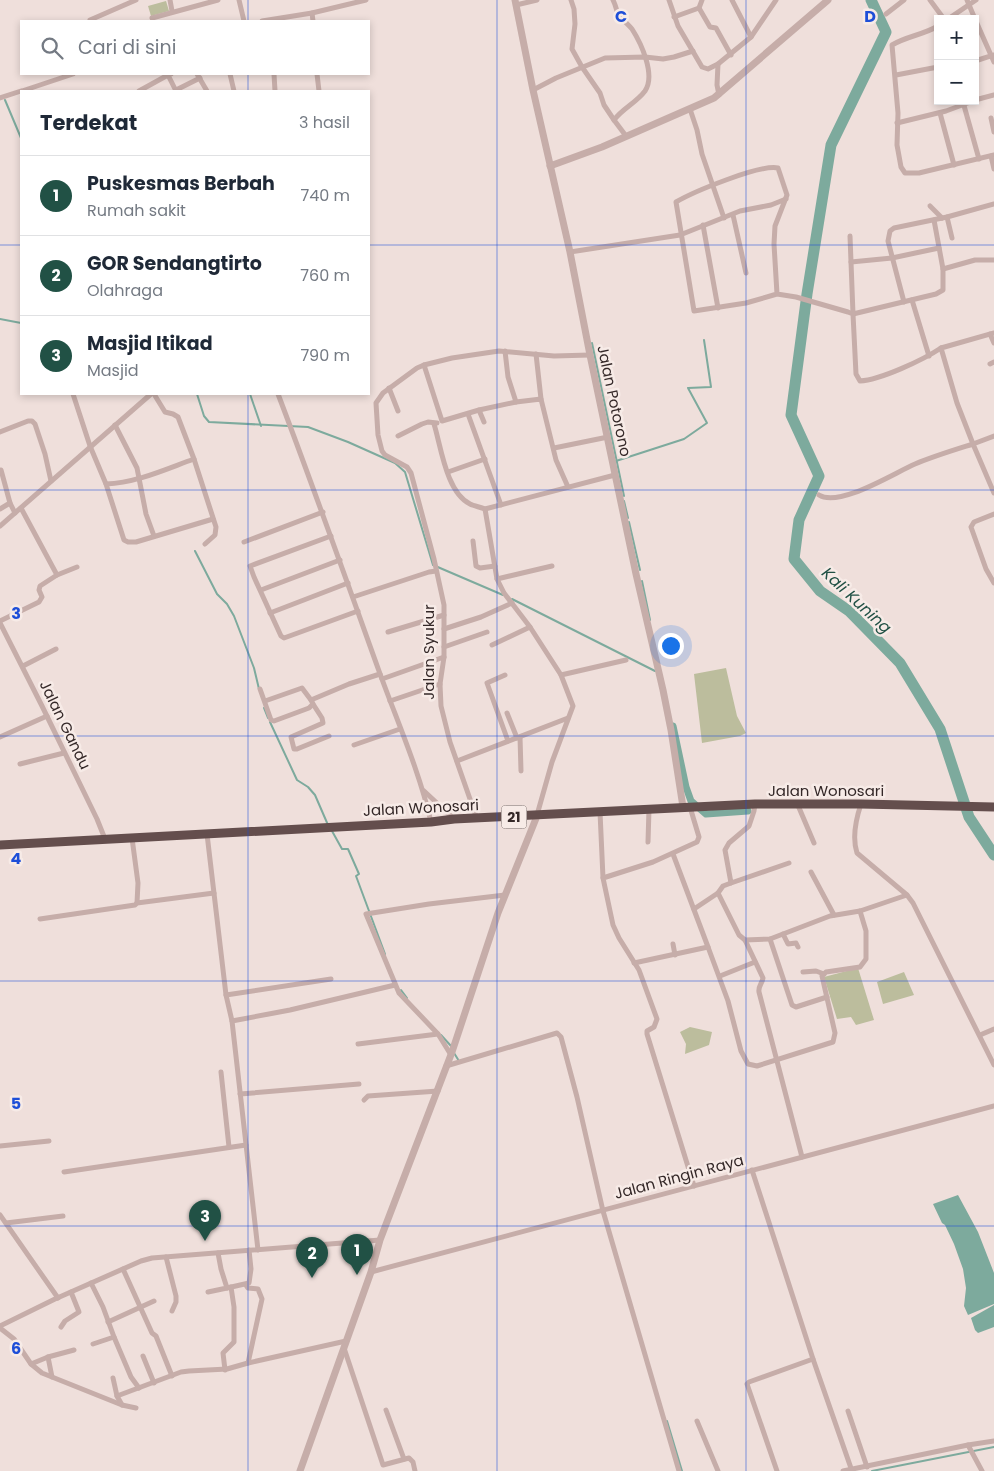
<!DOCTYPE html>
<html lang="id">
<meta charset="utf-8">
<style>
body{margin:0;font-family:Poppins,sans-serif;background:#f2f2f3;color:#1f2937}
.controls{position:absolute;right:15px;top:15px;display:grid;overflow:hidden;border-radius:0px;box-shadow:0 2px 8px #0003}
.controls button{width:45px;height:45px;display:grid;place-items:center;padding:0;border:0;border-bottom:1px solid #e0e1e3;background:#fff;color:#1f2937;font:25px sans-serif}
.you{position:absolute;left:670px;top:645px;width:18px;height:18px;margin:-12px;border:4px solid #fff;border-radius:50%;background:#1a73e8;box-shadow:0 0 0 8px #1a73e833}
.badge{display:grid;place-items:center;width:32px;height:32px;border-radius:50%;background:#215145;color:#fff;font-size:16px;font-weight:700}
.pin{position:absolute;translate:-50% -41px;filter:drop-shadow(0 1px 2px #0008)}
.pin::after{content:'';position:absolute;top:26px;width:18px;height:15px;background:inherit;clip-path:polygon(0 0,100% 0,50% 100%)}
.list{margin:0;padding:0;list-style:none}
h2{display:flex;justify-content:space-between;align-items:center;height:65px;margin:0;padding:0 20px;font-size:21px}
h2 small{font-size:16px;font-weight:400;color:#747a83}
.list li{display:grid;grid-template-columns:32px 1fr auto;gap:15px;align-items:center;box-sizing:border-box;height:80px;padding:0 20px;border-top:1px solid #e0e1e3}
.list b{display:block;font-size:19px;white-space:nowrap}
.list p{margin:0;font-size:16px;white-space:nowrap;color:#747a83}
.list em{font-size:16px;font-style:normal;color:#747a83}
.icon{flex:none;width:28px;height:28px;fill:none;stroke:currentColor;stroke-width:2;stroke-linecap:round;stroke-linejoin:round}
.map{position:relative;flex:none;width:994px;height:1471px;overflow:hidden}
.search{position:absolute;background:#fff;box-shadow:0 2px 8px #0003;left:20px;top:20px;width:350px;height:55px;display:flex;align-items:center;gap:12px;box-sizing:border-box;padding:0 18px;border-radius:0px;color:#747a83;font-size:19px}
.panel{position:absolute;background:#fff;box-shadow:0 2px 8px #0003;left:20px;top:90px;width:350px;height:305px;border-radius:0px}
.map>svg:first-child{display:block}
</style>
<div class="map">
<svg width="994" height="1471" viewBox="0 0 994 1471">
<rect width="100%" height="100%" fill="#efdfdb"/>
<g fill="#bcbd9d">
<path d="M166 1 169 11 151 16 148 6Z"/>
<path d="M726 668 737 716 746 733 740 736 702 743 694 674Z"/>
<path d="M858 968 874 1020 856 1025 851 1017 837 1019 824 977Z"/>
<path d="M904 972 914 995 883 1004 877 982Z"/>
<path d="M690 1027 712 1032 709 1045 685 1054 686 1044 680 1032Z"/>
</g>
<g fill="#7daa9d">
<path d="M958 1195 978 1232 994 1273V1304L968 1315 964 1306 966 1288 963 1269 954 1244 945 1225 942 1223 933 1204Z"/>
<path d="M994 1305V1327L978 1333 975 1330 971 1318Z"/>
</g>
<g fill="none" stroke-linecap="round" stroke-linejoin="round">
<g stroke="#7daa9d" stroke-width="2">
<path d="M5 100 21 138"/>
<path d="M0 319 21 323"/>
<path d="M592 343 624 496"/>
<path d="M197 394 204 416 209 422 308 427 348 442 395 463 405 472 433 565 503 595"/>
<path d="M250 394 261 426"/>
<path d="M616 461 684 439 707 423 688 388 711 387 704 340"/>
<path d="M624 501 628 518"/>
<path d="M629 522 640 570"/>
<path d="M195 551 217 594 227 604 234 616 254 668 259 689"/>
<path d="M642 581 650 620"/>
<path d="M512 599 655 671"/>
<path d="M264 708 268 718"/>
<path d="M270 722 297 780 308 787 315 795 328 825"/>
<path d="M332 831 342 849H348L359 874 356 876 385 954"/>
<path d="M401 990 407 998"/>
<path d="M441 1035 451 1046"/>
<path d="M454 1053 459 1061"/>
<path d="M667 1421 682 1471"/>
<path d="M872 1471 994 1447"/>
</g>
<path stroke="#7daa9d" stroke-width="7" d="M673 726 686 787 691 801 706 814 748 811"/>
<path stroke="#7daa9d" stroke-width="11" d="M871 0 886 32 831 145 807 294 791 415 819 476 799 520 794 559 820 591 849 611 900 663 940 729 969 817 994 855"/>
<g stroke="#c6ada9" stroke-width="5">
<path d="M170 0 172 11"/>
<path d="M239 0 244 21"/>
<path d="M571 0 574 9 575 24 572 49 582 67 600 93 604 105 614 120"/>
<path d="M613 0C615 4 616 8 617 11 620 18 627 23 632 29 641 43 656 75 645 91 636 103 623 108 614 120L626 136"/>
<path d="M669 0 678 26 702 67 708 69 718 64 751 37 776 0"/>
<path d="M732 0 751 37"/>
<path d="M930 0 944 19"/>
<path d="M967 0 975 19"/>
<path d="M516 5 537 0"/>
<path d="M699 8 710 27 716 28 731 55"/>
<path d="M312 13 313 21"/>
<path d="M886 14 904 0"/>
<path d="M674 17 699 8 702 0"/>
<path d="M152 18 218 0"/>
<path d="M948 19 976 0"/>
<path d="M975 19 994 62"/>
<path d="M90 20 136 0"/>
<path d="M262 21 312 13 366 0"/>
<path d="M938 26C923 35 907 36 892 45L898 113 897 145 901 167 905 173H919L994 155"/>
<path d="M975 61 994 55"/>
<path d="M718 64 717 85 719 95"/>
<path d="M171 74 168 75 176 91"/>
<path d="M197 74 207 91"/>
<path d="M230 74 234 91"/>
<path d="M274 74 275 91"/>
<path d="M317 74 319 91"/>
<path d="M896 75 938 67"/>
<path d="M176 90 200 78"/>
<path d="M533 90 556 78 605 58 645 57 663 59 674 57 693 51"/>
<path d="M22 91 73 74"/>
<path d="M139 91 168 75V74"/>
<path d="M0 98 21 91"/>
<path d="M975 100 994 95"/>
<path d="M963 102 979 159"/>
<path d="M690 109 697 130 702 154 724 218"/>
<path d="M940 113 954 165"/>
<path d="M991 118 994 132"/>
<path d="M897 123 946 111 973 101"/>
<path d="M991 156 994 169"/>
<path d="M930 206 942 218"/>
<path d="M733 215 746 273"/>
<path d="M947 217 952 238"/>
<path d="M703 225 718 308"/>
<path d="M850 236 853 314 936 294 943 290V269L934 220"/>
<path d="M570 252 680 235 740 211 771 205 786 199"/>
<path d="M851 262 892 258 939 248"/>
<path d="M943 269 975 260H994"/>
<path d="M777 294 774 244 775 226 787 195 778 168C760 164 693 192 676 202L694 311 746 303 777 294 796 297 848 312 853 314 856 374 860 381C880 380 923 360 941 348"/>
<path d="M912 300 929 356"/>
<path d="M904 302 888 241 890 231 894 228 947 217 994 204"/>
<path d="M990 334 994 343"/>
<path d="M536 354 541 399"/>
<path d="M990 364 994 362"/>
<path d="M424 365 442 421 479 410 516 402 508 377 505 351"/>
<path d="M389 388 398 411"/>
<path d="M73 394 90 446 106 484 124 540 128 542H136L213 519"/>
<path d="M154 394 165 412 173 414 178 417 194 459 216 527 215 535 205 544"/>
<path d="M278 394C313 486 346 579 379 671 397 721 419 770 431 822"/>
<path d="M516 402 541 399 556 460 568 487"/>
<path d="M479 410 484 422"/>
<path d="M468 414 501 505"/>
<path d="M434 424C441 446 446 492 470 504 474 506 480 507 485 509"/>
<path d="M115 425 137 468 146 514 154 536"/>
<path d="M0 432 28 421H32L35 424 45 454 51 481"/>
<path d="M398 436 422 424 428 422 437 423"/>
<path d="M994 436 973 444 994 493"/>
<path d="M554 448 608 437"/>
<path d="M1 470 10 503 15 513"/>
<path d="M448 472 485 459"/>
<path d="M106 484C136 483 166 469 194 459"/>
<path d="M819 495C839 508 894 473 915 464 934 456 954 450 973 444L957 403 941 348 994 333"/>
<path d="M0 509 10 503"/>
<path d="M994 514 974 522 971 527 986 569 994 583"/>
<path d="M0 526 151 394"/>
<path d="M331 536 250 566 254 577 281 636 284 638 358 611"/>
<path d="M473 541 476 566 480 568 495 566"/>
<path d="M244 542 323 512"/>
<path d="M57 575 77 567"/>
<path d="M497 579 552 566"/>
<path d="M261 590 340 560"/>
<path d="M353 597 429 572 436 571"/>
<path d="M270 613 348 583"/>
<path d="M0 621 39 602 42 597 39 590 40 586 57 575 21 508"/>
<path d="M0 623 42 706 97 819 105 839"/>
<path d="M444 629 481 617 512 603"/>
<path d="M388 632 444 615"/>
<path d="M492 645 530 627"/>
<path d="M444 647 487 632"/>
<path d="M23 666 56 649"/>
<path d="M505 675 487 683 508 741"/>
<path d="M561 675 626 660"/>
<path d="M382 679 444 657"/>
<path d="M260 689 271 720 274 721 309 708 313 704 311 700 349 684 380 674"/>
<path d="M265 701 302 688 311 700"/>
<path d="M390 701 440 684"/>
<path d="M313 704 322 718 323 723 291 737 294 749H297L329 736"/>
<path d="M507 713 517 738"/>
<path d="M0 737 47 716"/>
<path d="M520 737 521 771"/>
<path d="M354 745 400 729"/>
<path d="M457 761 568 718"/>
<path d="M20 764 64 753"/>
<path d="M424 791 454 819"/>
<path d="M797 803 814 843"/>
<path d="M755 804 754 811 749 826 729 843 725 850 731 883 723 886 718 893 739 935 745 940 770 939 830 916 860 911 907 895"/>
<path d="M861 804C856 819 852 838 857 853L907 895 913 903 994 1065"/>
<path d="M690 807 699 837 697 842 653 862 603 878 613 925 619 938 639 970 657 1019 654 1027 647 1031V1034L694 1186"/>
<path d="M600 812 603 878"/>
<path d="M537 815 552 762 573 706 561 675 530 627 504 593 497 579 485 509 615 475"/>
<path d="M477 819 450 742 441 706 440 684 444 657V605L434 559 411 473 407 467 385 455 382 451 378 435 376 403 383 393 417 368 424 365 452 358 499 351 554 356 590 355"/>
<path d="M207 834 226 995 232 1021 258 1250"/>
<path d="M132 838 138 883 137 903"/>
<path d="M648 842 649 809"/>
<path d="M673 854 708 947"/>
<path d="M811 872 834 915"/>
<path d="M731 883 789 863"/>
<path d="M694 909 718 893"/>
<path d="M40 919 135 905 137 903 214 893"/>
<path d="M783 934 788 944 796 943 798 947"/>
<path d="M770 939 792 1005 796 1007 827 997"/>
<path d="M745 940 763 978C762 984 758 986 759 992L802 1157"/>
<path d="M673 944 675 955"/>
<path d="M634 963 708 947 728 1001 741 1051 748 1064 757 1066 833 1042 835 1033 822 976 826 972 860 967 866 959V931L860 911"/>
<path d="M803 972 816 971 824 974"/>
<path d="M720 976 755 962"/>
<path d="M226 995 331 979"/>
<path d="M232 1021 290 1010 395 985"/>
<path d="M438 1034 399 993 366 914 429 904 505 895"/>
<path d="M980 1035 994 1029"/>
<path d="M358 1044 438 1034 451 1055"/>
<path d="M446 1066 557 1033 561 1037 577 1097 603 1211 679 1471"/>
<path d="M221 1072 229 1147"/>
<path d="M240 1094 359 1084"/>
<path d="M364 1100 368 1096 438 1091"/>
<path d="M0 1146 49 1141"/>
<path d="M752 1170 813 1359 852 1471"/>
<path d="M64 1172 246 1145"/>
<path d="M0 1215 58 1298"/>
<path d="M6 1223 63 1216"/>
<path d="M166 1257 176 1296V1302L172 1311"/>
<path d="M123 1269 152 1333 156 1336 172 1376"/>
<path d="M371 1272 994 1106"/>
<path d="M91 1283 103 1307 114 1337 93 1344"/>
<path d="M246 1285 248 1288 258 1289 262 1299 248 1363"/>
<path d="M227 1288 249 1283 251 1269 249 1250"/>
<path d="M208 1292 227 1288 221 1269 218 1253"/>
<path d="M108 1322 154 1301"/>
<path d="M0 1326 55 1299 141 1261 152 1258 380 1240"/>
<path d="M61 1327 65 1321 79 1312 71 1292"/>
<path d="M0 1328 14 1339 31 1364 48 1357 74 1350"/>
<path d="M114 1337 131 1377 139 1388"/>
<path d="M344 1348 383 1465 409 1458 413 1462 415 1471"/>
<path d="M143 1356 154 1383"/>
<path d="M48 1357 52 1377"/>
<path d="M31 1364 42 1373 122 1405 136 1408"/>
<path d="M225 1370 223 1353 234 1342V1307L231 1287"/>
<path d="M113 1378 117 1396 122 1405"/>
<path d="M117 1396 181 1372 189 1371 227 1369 248 1363 346 1341"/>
<path d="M386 1410 404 1459"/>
<path d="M848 1411 867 1467"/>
<path d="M697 1421 718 1471"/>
<path d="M968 1445 982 1471"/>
<path d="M777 1471 747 1384 749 1382 813 1359"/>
<path d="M843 1471 968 1445 994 1441"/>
</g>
<g stroke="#c6ada9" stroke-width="7">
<path d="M515 0 533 90 570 252 590 355 636 574 663 690 671 730 683 807"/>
<path d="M550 166 602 147 714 98 828 0"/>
<path d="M300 1471 371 1272 380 1240 452 1052 498 913 537 816"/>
</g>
<path stroke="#644e4d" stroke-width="9" d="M0 845 431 822 454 819 755 804H861L994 807"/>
</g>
<path fill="none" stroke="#1d4ed8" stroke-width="1" stroke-opacity="0.55" d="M248 0V21M497 0V1471M746 0V1471M248 74V91M0 245H21M369 245H994M248 394V1471M0 490H994M0 736H994M0 981H994M0 1226H994"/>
<g text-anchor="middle" stroke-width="5" stroke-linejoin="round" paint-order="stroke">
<rect fill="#f7ebe7" stroke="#6e6261" stroke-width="1" x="501.5" y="805.5" width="25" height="23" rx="4"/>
<g font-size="14" font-weight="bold" fill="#342828">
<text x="514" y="822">21</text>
</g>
<g font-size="15" fill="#342828" stroke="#f7ebe7">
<text transform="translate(614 401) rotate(78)" y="5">Jalan Potorono</text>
<text transform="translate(429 652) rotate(-90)" y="5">Jalan Syukur</text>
<text transform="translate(65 725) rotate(64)" y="5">Jalan Gandu</text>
<text x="826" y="796">Jalan Wonosari</text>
<text transform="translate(421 808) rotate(-3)" y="5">Jalan Wonosari</text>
<text transform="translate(679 1177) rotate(-15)" y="5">Jalan Ringin Raya</text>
</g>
<g font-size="16" font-style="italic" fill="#215145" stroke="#f7ebe7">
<text transform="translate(857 600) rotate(43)" y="6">Kali Kuning</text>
</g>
</g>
<g font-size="16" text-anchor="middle" font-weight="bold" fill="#1d4ed8" stroke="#f7ebe7" stroke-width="5" stroke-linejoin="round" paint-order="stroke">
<text x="621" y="22">C</text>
<text x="870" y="22">D</text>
<text x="16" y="619">3</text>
<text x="16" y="864">4</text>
<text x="16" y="1109">5</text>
<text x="16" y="1354">6</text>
</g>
</svg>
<div class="controls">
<button>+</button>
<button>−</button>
</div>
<div class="you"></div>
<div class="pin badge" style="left:357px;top:1275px">1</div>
<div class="pin badge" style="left:312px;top:1278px">2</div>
<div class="pin badge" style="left:205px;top:1241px">3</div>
<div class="search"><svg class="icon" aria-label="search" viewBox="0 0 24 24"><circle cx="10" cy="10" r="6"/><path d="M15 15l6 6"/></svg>Cari di sini</div>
<section class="panel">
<h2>Terdekat<small>3 hasil</small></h2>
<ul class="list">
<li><span class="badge">1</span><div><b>Puskesmas Berbah</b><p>Rumah sakit</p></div><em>740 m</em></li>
<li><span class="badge">2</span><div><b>GOR Sendangtirto</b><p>Olahraga</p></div><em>760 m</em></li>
<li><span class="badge">3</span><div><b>Masjid Itikad</b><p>Masjid</p></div><em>790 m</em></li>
</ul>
</section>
</div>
